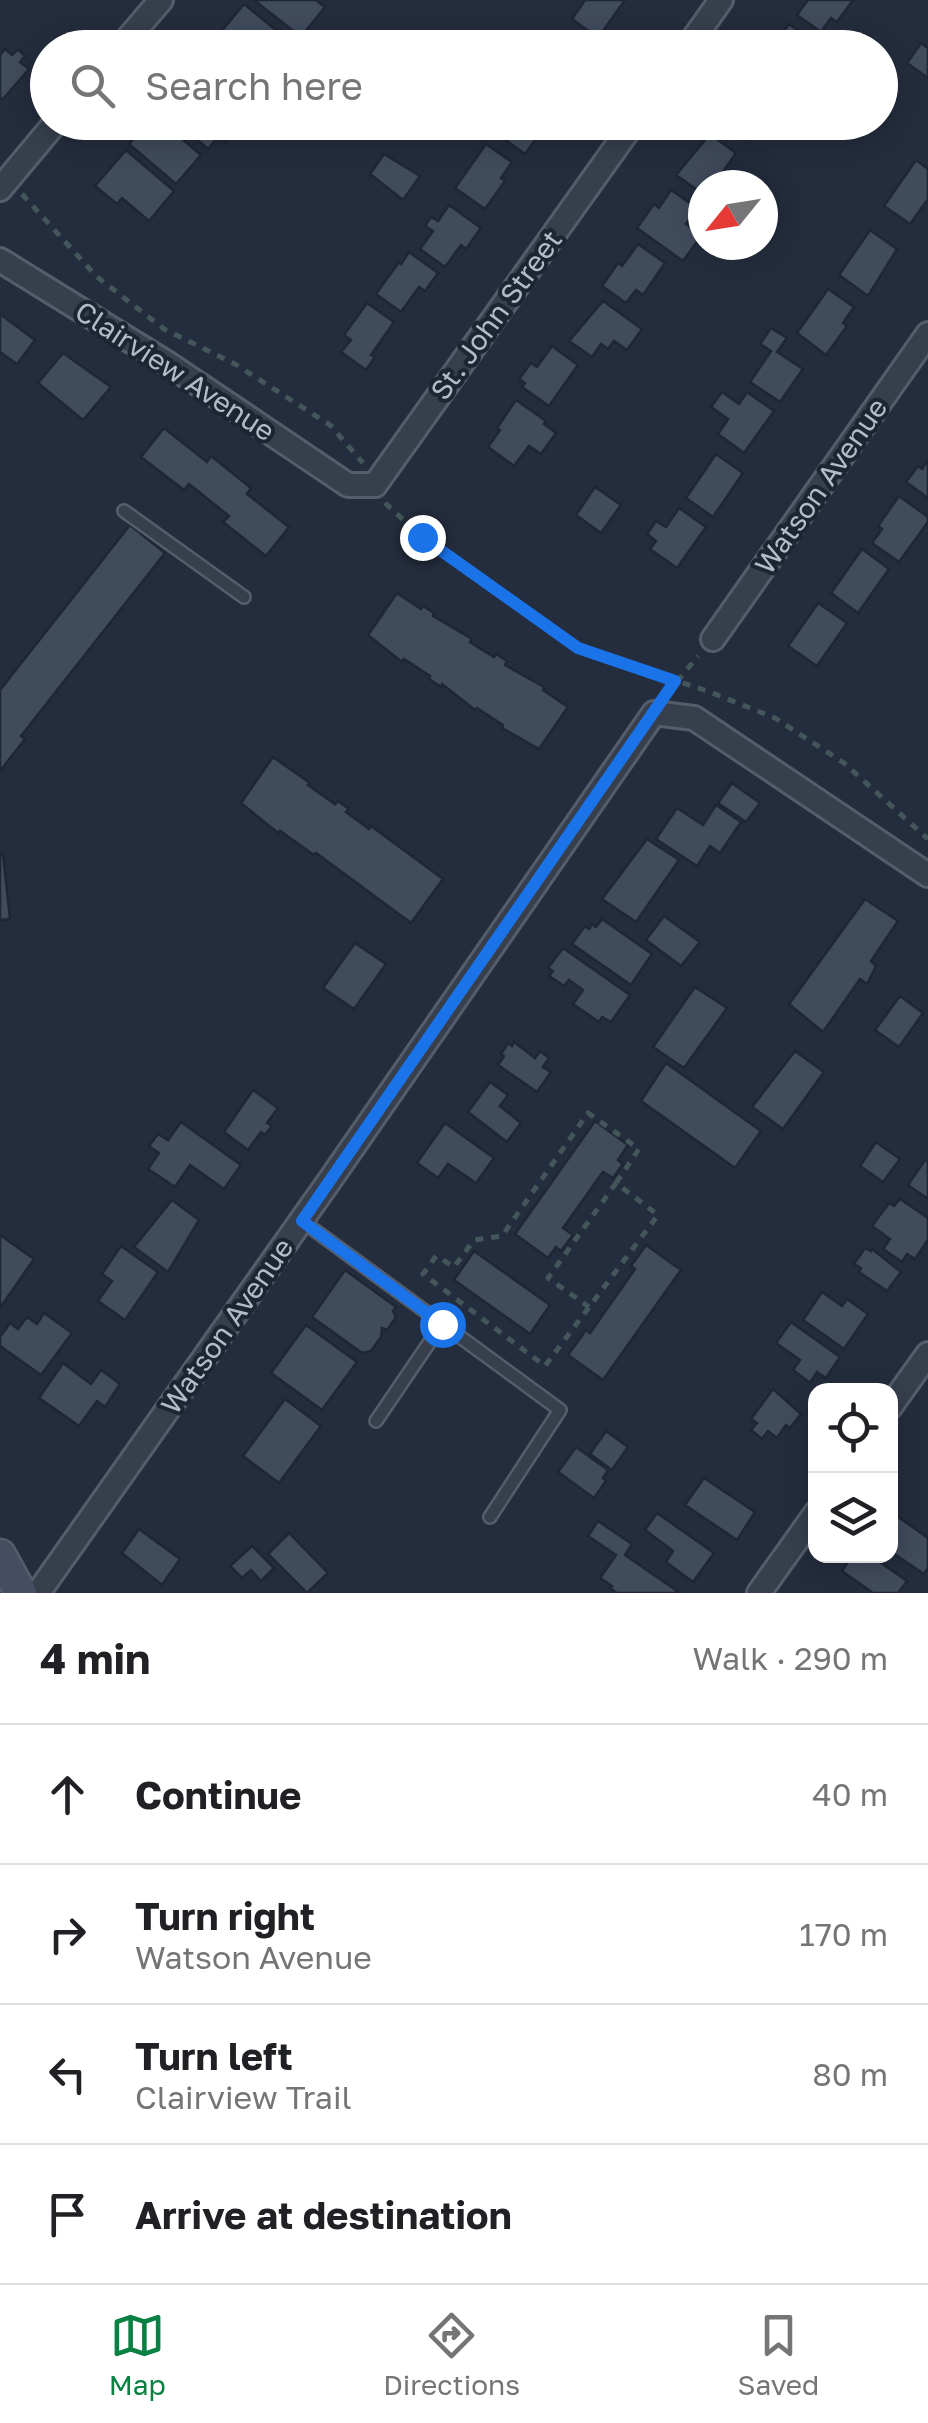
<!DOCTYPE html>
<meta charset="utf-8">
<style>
body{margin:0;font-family:"Golos Text",sans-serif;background:#f2f2f2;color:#202124}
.controls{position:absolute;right:30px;bottom:30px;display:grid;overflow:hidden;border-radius:20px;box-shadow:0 5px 25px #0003}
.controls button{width:90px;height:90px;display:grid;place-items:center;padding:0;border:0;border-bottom:2px solid #e0e0e0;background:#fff;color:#202124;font:50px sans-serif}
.compass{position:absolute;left:688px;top:170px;width:90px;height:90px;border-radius:50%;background:#fff;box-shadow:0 5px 25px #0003;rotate:240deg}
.stop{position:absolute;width:30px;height:30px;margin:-22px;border:8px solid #1a73e8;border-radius:50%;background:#fff}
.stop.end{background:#1a73e8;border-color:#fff;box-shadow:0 2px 10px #0008}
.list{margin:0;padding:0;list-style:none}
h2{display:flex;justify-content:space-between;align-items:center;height:130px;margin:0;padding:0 40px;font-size:42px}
h2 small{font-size:32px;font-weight:400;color:#757577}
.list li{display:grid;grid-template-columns:65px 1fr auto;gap:30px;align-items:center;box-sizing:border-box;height:140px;padding:0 40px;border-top:2px solid #e0e0e0}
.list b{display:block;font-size:38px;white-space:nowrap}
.list p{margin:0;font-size:32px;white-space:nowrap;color:#757577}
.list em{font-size:32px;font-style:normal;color:#757577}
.icon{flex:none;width:55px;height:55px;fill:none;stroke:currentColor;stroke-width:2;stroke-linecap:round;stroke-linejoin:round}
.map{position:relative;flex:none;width:928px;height:1593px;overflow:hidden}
.search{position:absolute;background:#fff;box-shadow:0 5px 25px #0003;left:30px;right:30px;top:30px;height:110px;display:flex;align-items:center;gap:25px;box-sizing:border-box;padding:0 35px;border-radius:55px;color:#757577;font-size:38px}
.sheet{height:690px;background:#fff}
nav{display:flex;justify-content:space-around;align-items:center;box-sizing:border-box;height:140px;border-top:2px solid #e0e0e0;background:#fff;font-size:28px;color:#757577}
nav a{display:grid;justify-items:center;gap:5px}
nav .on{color:#0b8043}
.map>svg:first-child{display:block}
</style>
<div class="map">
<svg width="928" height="1593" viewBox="0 0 928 1593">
<rect width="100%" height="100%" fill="#242d3d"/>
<g fill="#404b5c" stroke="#1f2634" stroke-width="2.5">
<path d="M254 0H316L325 7 301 37Z"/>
<path d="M585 0H625L598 38 572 19Z"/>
<path d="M808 0H853L837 22 831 18 821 32 797 15Z"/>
<path d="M244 4 293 44 290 48H238L220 33Z"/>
<path d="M789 24 817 43 814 48H772Z"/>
<path d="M564 33 584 48H554Z"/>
<path d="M921 43 928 48V78L907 63Z"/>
<path d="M5 49 12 55 18 49 25 56 20 62 29 69 3 99 0 98V55Z"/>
<path d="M148 122H162L201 155 176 184 129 144Z"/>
<path d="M177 122H228L223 129 230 135 224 143 218 137 208 149Z"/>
<path d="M486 122H548L525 154 485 125Z"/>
<path d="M720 122H760L746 141Z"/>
<path d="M710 134 736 153 714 185H703V194L676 175Z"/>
<path d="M486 144 512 162 501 178 505 181 485 209 455 188Z"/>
<path d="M126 150 174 191 149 221 122 198 117 204 95 186Z"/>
<path d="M384 154 420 176 403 200 370 174Z"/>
<path d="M916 160 928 169V199L910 224 884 206Z"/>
<path d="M671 190 697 208 686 224 702 235 683 261 637 228 654 204 659 208Z"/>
<path d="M449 205 481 228 466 249 461 245 445 267 420 249 433 231 425 226 431 217 438 221Z"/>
<path d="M870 230 897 249 868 296 839 275Z"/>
<path d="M638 244 665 263 643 295 636 290 626 303 602 286 618 263 622 266Z"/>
<path d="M409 252 438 273 425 291 419 287 401 312 376 294 399 262 401 264Z"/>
<path d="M828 289 854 307 843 323 847 326 826 355 797 333Z"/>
<path d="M603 301 642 329 627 350 614 341 608 349 601 344 592 357 569 341Z"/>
<path d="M367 303 394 322 371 355 375 357 366 370 341 352 351 340 344 335Z"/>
<path d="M0 314 35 340 17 364 0 352Z"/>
<path d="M771 328 787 338 777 352 803 369 780 402 750 382 771 351 760 344Z"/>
<path d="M552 346 578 365 549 406 522 387 525 383 519 379 531 363 537 367Z"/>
<path d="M63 353 111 387 83 420 38 383Z"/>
<path d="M722 392 739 404 747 392 774 411 744 453 718 434 728 419 711 407Z"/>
<path d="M516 400 546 421 544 424 556 433 541 454 529 446 514 466 488 447 500 430 497 428Z"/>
<path d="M164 428 207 462 211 456 251 488 247 494 289 527 266 556 223 522 229 516 189 484 184 490 141 457Z"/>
<path d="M716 454 743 473 713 517 686 498Z"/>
<path d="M928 460V498L906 482 918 466 922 469Z"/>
<path d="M595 487 621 505 601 533 576 515Z"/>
<path d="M899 496 928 517V522L899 562 872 543 882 529 878 526Z"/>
<path d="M679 508 706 527 677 568 650 549 656 541 647 534 656 521 666 527Z"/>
<path d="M130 525 165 553 21 736 25 739 0 771V690Z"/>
<path d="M862 549 889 569 858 613 831 593Z"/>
<path d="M397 593 421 609 423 606 434 613 433 616 472 639 470 642 494 657 496 654 507 661 505 665 544 687 543 690 568 707 539 749 502 728 503 725 477 708 475 710 442 684 441 687 429 679 430 676 404 659 402 662 368 635Z"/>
<path d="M818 603 847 623 817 666 788 646Z"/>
<path d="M273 757 310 783 308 785 335 804 338 801 349 809 346 812 369 829 371 826 443 879 411 923 316 853 314 855 280 831 278 833 241 803Z"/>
<path d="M732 783 760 803 746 822 718 803Z"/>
<path d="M716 805 741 822 720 853 710 846 697 866 656 839 677 808 703 825Z"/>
<path d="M647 839 679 860 636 922 602 899Z"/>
<path d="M0 854H3L10 919 0 920Z"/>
<path d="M865 899 898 921 871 961 876 966 867 984 860 979 823 1032 789 1004Z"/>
<path d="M664 916 700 942 681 966 646 940Z"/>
<path d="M602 919 652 954 631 985 572 944 585 926 589 929 592 924 596 927Z"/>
<path d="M355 943 386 964 354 1009 323 988Z"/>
<path d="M563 948 630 995 611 1022 602 1017 599 1022 573 1004 583 990 569 980 564 986 549 976 553 971 548 968Z"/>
<path d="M695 987 727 1008 684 1068 653 1047Z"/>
<path d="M900 996 923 1013 899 1047 875 1030Z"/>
<path d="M514 1042 535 1058 540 1051 549 1058 543 1067 551 1072 537 1092 498 1065 504 1056 501 1054 508 1043 512 1046Z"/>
<path d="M795 1051 824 1072 783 1129 752 1107Z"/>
<path d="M666 1063 761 1131 735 1168 641 1101Z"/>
<path d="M490 1082 508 1095 500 1106 521 1123 507 1142 468 1112Z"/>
<path d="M253 1090 278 1108 267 1123 272 1126 265 1135 261 1132 248 1150 224 1132Z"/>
<path d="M595 1121 628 1145 618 1160 623 1164 613 1178 603 1172 563 1228 573 1235 561 1251 556 1247 548 1258 515 1234Z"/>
<path d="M181 1122 241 1165 224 1189 190 1165 175 1187 148 1169 159 1153 149 1146 158 1134 168 1140Z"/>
<path d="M445 1123 494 1158 476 1183 448 1164 438 1178 417 1163Z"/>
<path d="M876 1142 900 1159 883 1182 860 1166Z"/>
<path d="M925 1160 928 1162V1199L908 1185Z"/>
<path d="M900 1199 928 1218V1240L915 1259 907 1254 902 1262 883 1249 890 1239 872 1226 889 1203 894 1206Z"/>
<path d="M172 1200 199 1220 168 1272 134 1247Z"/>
<path d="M0 1235 34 1259 0 1308Z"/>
<path d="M646 1245 681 1270 603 1380 568 1355 586 1330 590 1333 635 1269 631 1266Z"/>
<path d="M121 1246 158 1272 125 1320 98 1301 112 1281 102 1274Z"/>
<path d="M865 1248 871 1251 872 1249 901 1272 887 1291 859 1272 861 1268 854 1264Z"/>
<path d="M474 1251 550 1305 530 1334 454 1280Z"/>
<path d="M345 1270 396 1307 393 1311 396 1317 387 1330 382 1328 381 1337 371 1351 362 1353 312 1317Z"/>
<path d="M822 1292 842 1306 847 1299 868 1314 844 1349 803 1320Z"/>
<path d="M44 1313 72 1333 41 1375 0 1346V1337L10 1323 18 1329 27 1317 37 1324Z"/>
<path d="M791 1322 840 1357 826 1378 817 1372 810 1383 793 1370 800 1360 776 1343Z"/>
<path d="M306 1325 357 1362 322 1410 271 1373Z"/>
<path d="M63 1363 91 1384 101 1370 120 1384 105 1407 97 1401 79 1426 39 1398Z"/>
<path d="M773 1389 801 1414 790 1428 786 1425 777 1438 768 1431 762 1439 751 1430 757 1423 751 1419Z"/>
<path d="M285 1399 321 1426 279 1483 243 1456Z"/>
<path d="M606 1431 628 1447 612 1470 590 1454Z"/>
<path d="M576 1447 608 1470 603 1478 606 1481 594 1498 558 1472Z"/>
<path d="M704 1478 755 1512 737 1540 685 1505Z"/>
<path d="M657 1513 714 1553 693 1582 666 1562 673 1551 645 1530Z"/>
<path d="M894 1514 928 1538V1568L924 1574 890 1551V1519Z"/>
<path d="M598 1521 632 1544 625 1555 680 1593H617L610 1588 612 1586 600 1578 616 1555 588 1536Z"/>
<path d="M139 1529 180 1559 162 1585 122 1553Z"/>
<path d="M289 1533 328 1573 307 1593 268 1554Z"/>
<path d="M252 1546 274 1568 261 1581 251 1570 242 1578 230 1566Z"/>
<path d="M852 1556H871L907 1581 898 1593H873L842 1571Z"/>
</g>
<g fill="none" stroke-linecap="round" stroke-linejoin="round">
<defs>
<g id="lane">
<path d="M124 511 244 597"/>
<path d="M302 1221 560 1410 490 1517"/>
<path d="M376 1421 442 1324"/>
</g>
<g id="street">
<path d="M120 48 161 0"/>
<path d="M687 48 721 0"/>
<path d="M0 189 56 122"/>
<path d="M0 260 170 365 348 485H375L634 122"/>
<path d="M713 639 928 334"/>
<path d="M890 1407 928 1354"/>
<path d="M38 1593 330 1180 654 713 694 718 928 875"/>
<path d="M759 1593 816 1513"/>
</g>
<path id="secondary" d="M0 1555 21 1593"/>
</defs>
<use href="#lane" stroke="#555d6b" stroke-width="16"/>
<use href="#street" stroke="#555d6b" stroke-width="28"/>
<use href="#secondary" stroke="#555d6b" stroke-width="35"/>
<g stroke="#43575b" stroke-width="5" stroke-dasharray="8 8" stroke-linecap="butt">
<path d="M22 194 96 276 164 329 235 364 330 425 363 463"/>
<path d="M385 503 422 537 578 648 710 692 775 718 844 763 928 839"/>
<path d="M667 694 698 656"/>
<path d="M436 1256 423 1274 545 1366 658 1215 616 1183 548 1278 589 1307"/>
<path d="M443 1260 454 1267 474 1240 502 1236 588 1113 639 1149 616 1183"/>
</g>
<use href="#lane" stroke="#373f4d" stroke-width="11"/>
<use href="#street" stroke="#373f4d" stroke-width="22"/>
<use href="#secondary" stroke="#454e60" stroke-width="30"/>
</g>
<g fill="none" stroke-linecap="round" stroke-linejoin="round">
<path stroke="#1a73e8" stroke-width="12" d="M422 537 578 648 675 681 302 1221 442 1324"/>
</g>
<g text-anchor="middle" stroke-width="8" stroke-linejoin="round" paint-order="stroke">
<g font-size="28" fill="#b3bac8" stroke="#1d2432">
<text transform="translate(496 315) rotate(-54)" y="10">St. John Street</text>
<text transform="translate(175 371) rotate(33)" y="10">Clairview Avenue</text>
<text transform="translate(821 486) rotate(-55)" y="10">Watson Avenue</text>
<text transform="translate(227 1326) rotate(-55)" y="10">Watson Avenue</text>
</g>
</g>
</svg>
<div class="controls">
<button><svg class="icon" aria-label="locate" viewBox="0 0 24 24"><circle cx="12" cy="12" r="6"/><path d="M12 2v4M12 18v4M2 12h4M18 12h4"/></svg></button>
<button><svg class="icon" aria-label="layers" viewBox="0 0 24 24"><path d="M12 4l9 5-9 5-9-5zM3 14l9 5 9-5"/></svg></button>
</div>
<svg class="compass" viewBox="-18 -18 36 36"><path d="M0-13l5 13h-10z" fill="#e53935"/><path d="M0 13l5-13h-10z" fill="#757577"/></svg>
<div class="stop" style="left:442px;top:1324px"></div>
<div class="stop end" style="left:422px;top:537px"></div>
<div class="search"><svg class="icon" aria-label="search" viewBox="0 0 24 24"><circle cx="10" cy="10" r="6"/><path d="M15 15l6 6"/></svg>Search here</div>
</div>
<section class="sheet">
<h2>4 min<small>Walk · 290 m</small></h2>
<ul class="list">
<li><svg class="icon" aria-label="ahead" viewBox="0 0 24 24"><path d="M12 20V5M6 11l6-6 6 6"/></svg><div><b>Continue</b></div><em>40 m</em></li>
<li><svg class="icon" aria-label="right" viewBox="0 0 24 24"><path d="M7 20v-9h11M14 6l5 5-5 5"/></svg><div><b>Turn right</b><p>Watson Avenue</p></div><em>170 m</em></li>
<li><svg class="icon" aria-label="left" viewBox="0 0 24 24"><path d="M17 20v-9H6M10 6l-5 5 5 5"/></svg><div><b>Turn left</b><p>Clairview Trail</p></div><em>80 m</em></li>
<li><svg class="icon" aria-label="arrive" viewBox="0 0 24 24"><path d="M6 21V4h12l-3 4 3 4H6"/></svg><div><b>Arrive at destination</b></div></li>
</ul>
</section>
<nav>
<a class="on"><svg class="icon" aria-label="map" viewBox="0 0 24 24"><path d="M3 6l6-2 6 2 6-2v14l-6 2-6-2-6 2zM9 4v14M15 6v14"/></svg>Map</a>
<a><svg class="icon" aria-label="directions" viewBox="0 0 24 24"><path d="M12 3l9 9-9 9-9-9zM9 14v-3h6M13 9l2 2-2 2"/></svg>Directions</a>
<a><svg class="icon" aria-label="saved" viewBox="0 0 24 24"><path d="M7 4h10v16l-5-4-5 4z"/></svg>Saved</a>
</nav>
